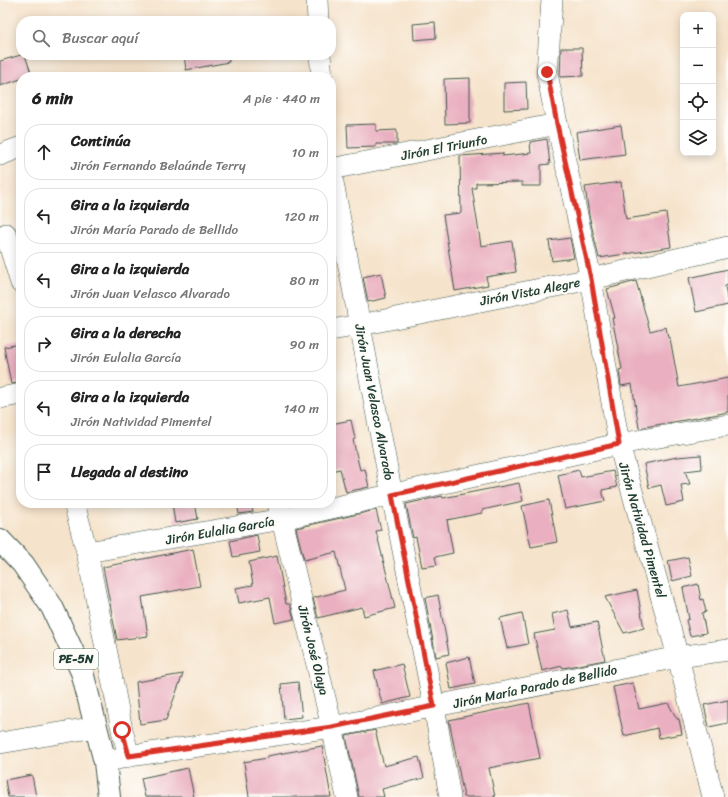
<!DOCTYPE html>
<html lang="es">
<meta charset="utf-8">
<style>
body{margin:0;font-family:Sriracha,sans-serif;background:#f6f6f6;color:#222}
.controls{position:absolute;right:12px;top:12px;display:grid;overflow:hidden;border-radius:8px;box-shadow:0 2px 10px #0003}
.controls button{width:36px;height:36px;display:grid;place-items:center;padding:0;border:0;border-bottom:1px solid #e0e0e0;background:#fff;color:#222;font:20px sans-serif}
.stop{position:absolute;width:12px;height:12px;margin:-9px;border:3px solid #d93025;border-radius:50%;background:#fff}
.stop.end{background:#d93025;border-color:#fff;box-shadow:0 1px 4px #0008}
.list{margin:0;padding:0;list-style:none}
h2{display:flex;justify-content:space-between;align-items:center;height:52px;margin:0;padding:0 16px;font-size:17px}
h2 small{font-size:13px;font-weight:400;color:#767676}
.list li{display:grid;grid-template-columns:26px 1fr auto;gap:12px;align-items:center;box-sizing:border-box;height:56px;margin:0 8px 8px;padding:0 8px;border:1px solid #e0e0e0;border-radius:16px}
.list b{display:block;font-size:15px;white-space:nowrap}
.list p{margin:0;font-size:13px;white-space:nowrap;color:#767676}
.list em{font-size:13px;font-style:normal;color:#767676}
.icon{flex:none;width:22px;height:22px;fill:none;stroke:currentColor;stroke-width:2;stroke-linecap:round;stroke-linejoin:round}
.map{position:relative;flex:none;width:728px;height:797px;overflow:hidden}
.search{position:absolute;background:#fff;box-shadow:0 2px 10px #0003;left:16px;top:16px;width:320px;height:44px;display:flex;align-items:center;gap:10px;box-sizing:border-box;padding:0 14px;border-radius:16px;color:#767676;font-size:15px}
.panel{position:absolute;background:#fff;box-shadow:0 2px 10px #0003;left:16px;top:72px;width:320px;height:436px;border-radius:16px}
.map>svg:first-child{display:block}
</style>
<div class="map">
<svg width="728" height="797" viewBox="0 0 728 797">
<rect width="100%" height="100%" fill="#fdfcf7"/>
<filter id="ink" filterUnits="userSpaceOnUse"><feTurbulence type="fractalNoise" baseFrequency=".025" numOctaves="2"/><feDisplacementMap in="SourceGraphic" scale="8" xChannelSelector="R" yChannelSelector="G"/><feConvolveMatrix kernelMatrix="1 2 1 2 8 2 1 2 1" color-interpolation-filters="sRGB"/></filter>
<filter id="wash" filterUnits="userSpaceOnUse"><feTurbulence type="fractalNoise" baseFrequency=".012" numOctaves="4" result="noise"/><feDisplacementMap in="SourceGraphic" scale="16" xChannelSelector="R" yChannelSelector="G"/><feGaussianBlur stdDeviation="0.9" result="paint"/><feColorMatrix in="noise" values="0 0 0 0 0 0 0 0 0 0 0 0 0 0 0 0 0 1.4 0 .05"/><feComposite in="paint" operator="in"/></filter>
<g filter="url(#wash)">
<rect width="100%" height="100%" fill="#f6e3cb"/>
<g id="blocks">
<g fill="#eab0c1">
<path d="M435 22 436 38 414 40 413 24Z"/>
<path d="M561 48H582L583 76 560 77Z"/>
<path d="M21 55H25L32 76 21 77V79L0 86V61Z"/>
<path d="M184 55H228L229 62 186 70Z"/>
<path d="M470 78V123L445 124 444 79Z"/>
<path d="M526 82 527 109 504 110V83Z"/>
<path d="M376 124V131L397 130V144H376V147L348 148 347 125Z"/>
<path d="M621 125 625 154 580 160 576 132Z"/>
<path d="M547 139 550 164 541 165V186H522V182L476 183V188H472L481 246 512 241 516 272 486 277 488 285 455 291 443 215 461 213 460 156 503 153V156L531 153 530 142Z"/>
<path d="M621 182 626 219 666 213 671 247 599 258 589 215 585 187Z"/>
<path d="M570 238 574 258 552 261 549 241Z"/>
<path d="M728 269V285L725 286 728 305 696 312 689 278Z"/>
<path d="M381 273 386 298 368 302 363 277Z"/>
<path d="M636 281 650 331 666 327 668 338H670L679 387 728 378V412L713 415 639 428 632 384 621 386 619 370 622 369 612 318H615L607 289Z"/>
<path d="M21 344V382L11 384 4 347Z"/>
<path d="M351 420 355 439 353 440 360 470 365 469 369 487 346 492 340 469 331 471V424Z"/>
<path d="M701 455 702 469 685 471 690 484 681 485 684 502 666 506 661 485 649 488 644 464 677 457Z"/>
<path d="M579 470 581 477 613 471 617 487 602 490 605 501 565 509 558 475Z"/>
<path d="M519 483 523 501 482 510V513L447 520 453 553 435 557 437 565 422 567 416 537 413 538 406 504 442 496 443 498Z"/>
<path d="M549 500 557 542 531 547 522 506Z"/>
<path d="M172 503H195L198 519 175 523Z"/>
<path d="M237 503H251L253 512 239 514Z"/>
<path d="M376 510 381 530 376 531 395 608 364 616 362 607 318 618 313 598 345 590 336 552 304 560 296 528Z"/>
<path d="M257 535 260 552 233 557 230 541Z"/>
<path d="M193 549 200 586 142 597 148 636 117 640 103 567Z"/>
<path d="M277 556 286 604H290L294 619 275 623 270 597 239 603 236 588 253 585 249 562Z"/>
<path d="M688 557 692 576 672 581 668 561Z"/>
<path d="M698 584 701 600 703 599 706 612 702 613 706 633 690 636 686 620 689 619 683 588Z"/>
<path d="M637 590 644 628 624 633 605 597Z"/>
<path d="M438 595 449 654 436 657 425 598Z"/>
<path d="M568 610 572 627 597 622 605 660 563 668 562 666 542 671 534 634 555 630 552 614Z"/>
<path d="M522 613 528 644 507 648 500 618Z"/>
<path d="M469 657 475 684 451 689 446 663Z"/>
<path d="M402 664 410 697 382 704 374 671Z"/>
<path d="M183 674 166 720 140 724 136 682Z"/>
<path d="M298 682 302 717 284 719 281 684Z"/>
<path d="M633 683 639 709 668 703 677 719H679L682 734 659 738 657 728 624 736 613 687Z"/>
<path d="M728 700V723L709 727 704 705Z"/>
<path d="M529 703 540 758 489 768 495 797H464L449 720Z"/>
<path d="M375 730 384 766 419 757 424 778 382 789 384 797H359L346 736Z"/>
<path d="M322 746 331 797H249L244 762 267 758V756Z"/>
<path d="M188 768 194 797H145L141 778Z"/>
<path d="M32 775 36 797H8L5 780Z"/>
</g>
</g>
</g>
<g filter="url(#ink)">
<use href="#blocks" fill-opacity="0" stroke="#3f564b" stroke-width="1"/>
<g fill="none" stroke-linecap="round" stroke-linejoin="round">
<defs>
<g id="minor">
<path d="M317 0 318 21"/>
<path d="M552 0 547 73 557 124 591 279 619 444 678 657 713 797"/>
<path d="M320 55 322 77"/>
<path d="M0 155 21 147"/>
<path d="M331 169 557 124"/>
<path d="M331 172 392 495 434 706 450 797"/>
<path d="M6 234 21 283"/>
<path d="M331 330 360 325 591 279 728 247"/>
<path d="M0 398 21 394"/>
<path d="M74 503 87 552 122 730 129 756"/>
<path d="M278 503 332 727 347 797"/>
<path d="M87 552 282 519 619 444 728 425"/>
<path d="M0 743 96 727"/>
<path d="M105 762 129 756 332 727 678 657 728 650"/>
</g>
<path id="trunk" d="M0 540 23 564 52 607 82 672 105 762 109 797"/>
</defs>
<use href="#minor" stroke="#3f564b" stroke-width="22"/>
<use href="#trunk" stroke="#3f564b" stroke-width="24"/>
<use href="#minor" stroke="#fff" stroke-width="21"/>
<use href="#trunk" stroke="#fff" stroke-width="22"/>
</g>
</g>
<g fill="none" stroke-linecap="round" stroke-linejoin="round" filter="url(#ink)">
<path stroke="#d93025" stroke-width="5" d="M122 730 129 756 332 727 434 706 392 495 619 444 591 279 557 124 547 72"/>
</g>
<g text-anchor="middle" stroke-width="4" stroke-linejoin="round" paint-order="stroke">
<rect fill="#fdfcf7" stroke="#62766e" stroke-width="1" x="54" y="649" width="44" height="20" rx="3"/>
<g font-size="12" font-weight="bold" fill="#1f3d34">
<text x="76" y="663">PE-5N</text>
</g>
<g font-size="13" fill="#1f3d34" stroke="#fdfcf7">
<text transform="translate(444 147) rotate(-11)" y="5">Jirón El Triunfo</text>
<text transform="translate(530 291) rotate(-11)" y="5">Jirón Vista Alegre</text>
<text transform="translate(375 402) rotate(79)" y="5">Jirón Juan Velasco Alvarado</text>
<text transform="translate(220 530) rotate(-10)" y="5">Jirón Eulalia García</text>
<text transform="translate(643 530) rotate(74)" y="5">Jirón Natividad Pimentel</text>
<text transform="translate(314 650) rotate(76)" y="5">Jirón José Olaya</text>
<text transform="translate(535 686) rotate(-12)" y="5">Jirón María Parado de Bellido</text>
</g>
</g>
</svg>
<div class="controls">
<button>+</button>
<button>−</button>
<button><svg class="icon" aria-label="locate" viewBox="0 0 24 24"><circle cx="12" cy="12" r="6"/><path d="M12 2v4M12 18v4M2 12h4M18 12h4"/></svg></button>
<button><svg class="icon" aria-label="layers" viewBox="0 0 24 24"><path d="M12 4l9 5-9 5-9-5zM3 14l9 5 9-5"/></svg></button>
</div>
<div class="stop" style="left:122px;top:730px"></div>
<div class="stop end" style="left:547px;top:72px"></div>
<div class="search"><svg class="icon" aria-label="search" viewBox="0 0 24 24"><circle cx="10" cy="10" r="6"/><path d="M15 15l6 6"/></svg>Buscar aquí</div>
<section class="panel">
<h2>6 min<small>A pie · 440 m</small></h2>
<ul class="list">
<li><svg class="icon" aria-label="ahead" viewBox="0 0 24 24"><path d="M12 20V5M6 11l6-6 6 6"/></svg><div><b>Continúa</b><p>Jirón Fernando Belaúnde Terry</p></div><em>10 m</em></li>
<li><svg class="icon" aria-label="left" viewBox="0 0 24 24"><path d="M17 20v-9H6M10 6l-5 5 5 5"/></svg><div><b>Gira a la izquierda</b><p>Jirón María Parado de Bellido</p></div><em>120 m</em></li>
<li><svg class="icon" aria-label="left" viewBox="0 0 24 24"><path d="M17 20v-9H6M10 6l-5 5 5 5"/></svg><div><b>Gira a la izquierda</b><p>Jirón Juan Velasco Alvarado</p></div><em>80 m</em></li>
<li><svg class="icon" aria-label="right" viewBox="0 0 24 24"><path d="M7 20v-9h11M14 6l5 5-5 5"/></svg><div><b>Gira a la derecha</b><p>Jirón Eulalia García</p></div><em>90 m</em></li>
<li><svg class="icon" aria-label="left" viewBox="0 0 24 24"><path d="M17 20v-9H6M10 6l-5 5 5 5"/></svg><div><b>Gira a la izquierda</b><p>Jirón Natividad Pimentel</p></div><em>140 m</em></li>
<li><svg class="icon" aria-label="arrive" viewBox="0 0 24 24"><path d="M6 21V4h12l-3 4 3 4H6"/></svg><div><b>Llegada al destino</b></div></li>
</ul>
</section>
</div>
